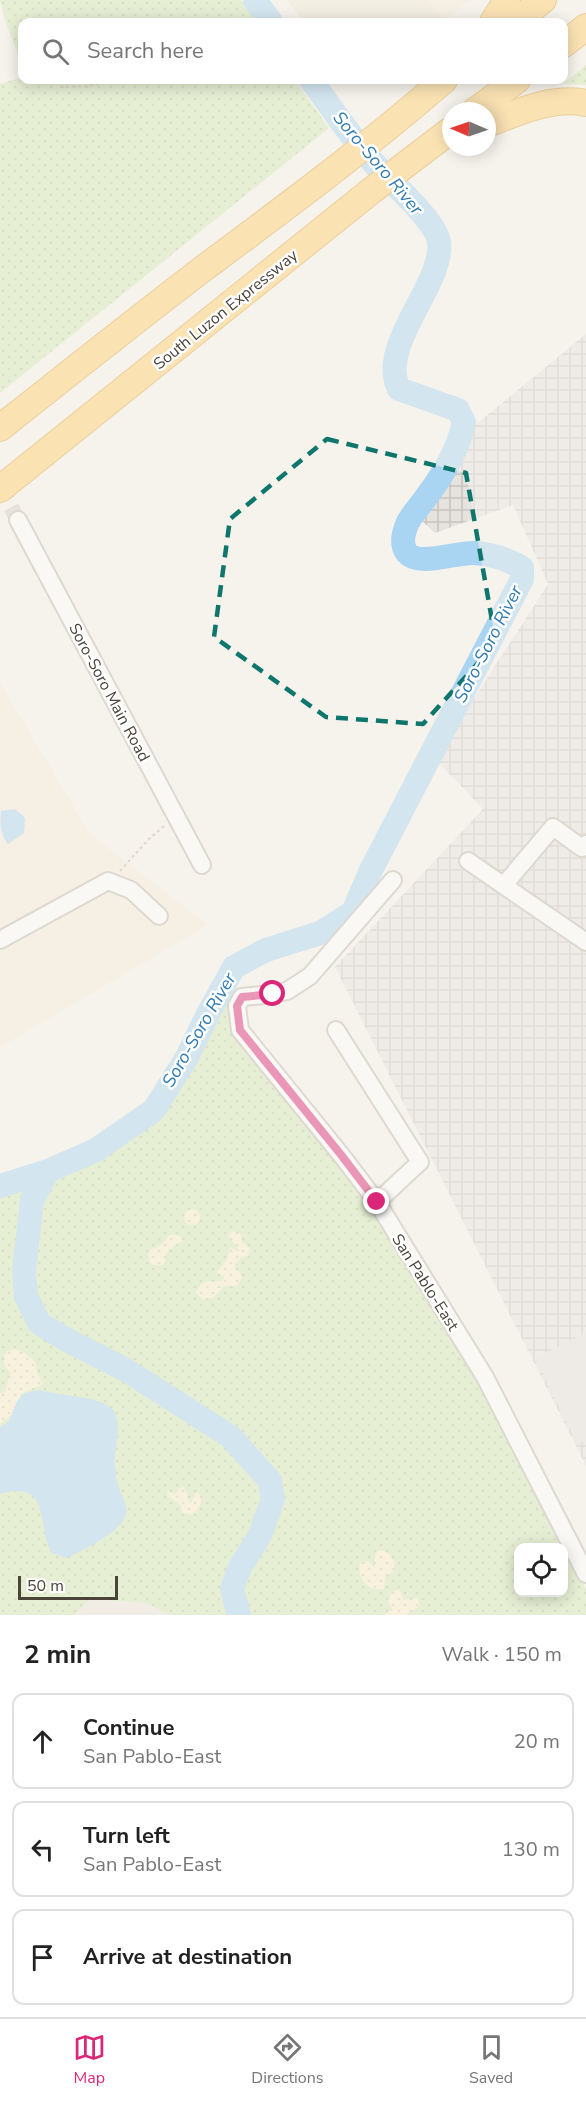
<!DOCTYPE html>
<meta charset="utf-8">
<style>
body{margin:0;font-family:"Nunito Sans",sans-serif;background:#f2f2f2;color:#222}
.controls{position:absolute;right:18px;bottom:18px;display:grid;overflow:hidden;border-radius:12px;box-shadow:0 3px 15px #0003}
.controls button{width:54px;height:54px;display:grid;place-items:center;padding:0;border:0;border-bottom:2px solid #e0e0e0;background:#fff;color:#222;font:30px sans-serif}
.compass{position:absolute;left:442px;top:102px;width:54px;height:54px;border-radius:50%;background:#fff;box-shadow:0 3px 15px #0003;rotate:272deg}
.scale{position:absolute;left:18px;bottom:15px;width:100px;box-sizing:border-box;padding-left:6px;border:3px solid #4b4439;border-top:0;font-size:16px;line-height:21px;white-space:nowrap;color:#4b4439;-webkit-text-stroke:4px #fff;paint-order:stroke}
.stop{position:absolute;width:18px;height:18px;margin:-14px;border:4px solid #db2777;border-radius:50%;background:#fff}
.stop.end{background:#db2777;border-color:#fff;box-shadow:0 2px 6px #0008}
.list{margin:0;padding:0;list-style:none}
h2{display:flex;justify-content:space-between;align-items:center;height:78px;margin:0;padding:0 24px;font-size:26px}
h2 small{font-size:20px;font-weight:400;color:#767676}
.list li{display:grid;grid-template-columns:39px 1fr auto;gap:18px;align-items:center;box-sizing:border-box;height:96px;margin:0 12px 12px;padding:0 12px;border:2px solid #e0e0e0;border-radius:12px}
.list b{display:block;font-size:22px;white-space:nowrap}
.list p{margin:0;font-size:20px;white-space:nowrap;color:#767676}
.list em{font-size:20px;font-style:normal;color:#767676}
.icon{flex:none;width:33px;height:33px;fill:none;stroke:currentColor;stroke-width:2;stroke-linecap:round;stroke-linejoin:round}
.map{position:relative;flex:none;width:586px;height:1615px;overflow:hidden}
.search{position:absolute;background:#fff;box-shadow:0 3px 15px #0003;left:18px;right:18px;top:18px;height:66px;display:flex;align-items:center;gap:15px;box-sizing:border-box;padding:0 21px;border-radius:12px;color:#767676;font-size:22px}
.sheet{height:402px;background:#fff}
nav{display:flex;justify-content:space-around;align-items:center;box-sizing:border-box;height:84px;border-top:2px solid #e0e0e0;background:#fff;font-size:16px;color:#767676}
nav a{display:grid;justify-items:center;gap:3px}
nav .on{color:#db2777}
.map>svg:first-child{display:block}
</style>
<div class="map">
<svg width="586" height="1615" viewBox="0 0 586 1615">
<defs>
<pattern id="industrial-grid" width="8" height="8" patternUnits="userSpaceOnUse" patternTransform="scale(1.5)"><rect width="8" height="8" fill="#e6e2dd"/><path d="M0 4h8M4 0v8" fill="none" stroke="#c7c3be"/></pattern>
<pattern id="grass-dots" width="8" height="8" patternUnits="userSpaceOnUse" patternTransform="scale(1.5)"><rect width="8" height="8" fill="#d2eab5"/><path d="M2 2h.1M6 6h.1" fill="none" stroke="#b6ca9c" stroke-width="1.8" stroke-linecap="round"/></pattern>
<pattern id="sand-dots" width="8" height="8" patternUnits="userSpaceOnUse" patternTransform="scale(1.5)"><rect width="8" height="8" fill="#f9efc9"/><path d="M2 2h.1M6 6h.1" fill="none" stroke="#d7cead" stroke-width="1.8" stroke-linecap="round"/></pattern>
</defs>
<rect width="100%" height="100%" fill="#f6f3ec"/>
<path fill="#eae5da" d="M90 1599 147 1603 169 1615H74Z"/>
<g fill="#f7ead8">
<path d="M428 0H470L444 20Z"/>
<path d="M0 683 90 834 208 925 0 1047Z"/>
</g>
<path fill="url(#industrial-grid)" d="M586 334V1466L335 967 483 809 435 759 548 584 513 505 435 533 421 520 474 426Z"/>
<path fill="#efe8d6" d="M287 0H428L444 20 442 22H304Z"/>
<g fill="url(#grass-dots)" fill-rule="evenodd">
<path d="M0 0H241L256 22H22V65L5 20Z"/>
<path d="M586 65V85L563 84Z"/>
<path d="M22 77V80H295L329 128 0 393V84Z"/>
<path d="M234 967 233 1007 373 1206 526 1466 586 1589V1615H169L147 1603 90 1599 74 1615H0V1186L48 1171 96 1150 154 1110 187 1057 209 1012ZM518 1548H564V1592H518Z"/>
</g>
<g fill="url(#sand-dots)">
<circle cx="192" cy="1217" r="8"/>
<path d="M233 1231 241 1234 242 1242 250 1249 248 1256 242 1257 235 1264V1268L241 1274 242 1278 236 1286H224L214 1297 204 1300 196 1293C202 1278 209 1282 222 1281L224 1278 223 1276 216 1274 227 1259 230 1247 236 1251H240L228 1236Z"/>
<path d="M173 1234 183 1238 182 1242 169 1249C163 1259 169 1270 151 1264 144 1247 153 1251 162 1244 167 1239 165 1236 173 1234Z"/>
<path d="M14 1349 23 1352 36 1363 37 1372 43 1384 21 1394 13 1414 0 1424V1393L5 1392 10 1372C2 1364 2 1361 7 1351Z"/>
<path d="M183 1487 187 1492 189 1502H191L196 1492 200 1494C204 1503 198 1510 191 1515L183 1513 180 1504 167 1496 168 1491 176 1494 179 1488Z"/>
<path d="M381 1550C391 1553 396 1561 394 1571L385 1577 384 1589C369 1593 354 1577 361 1562L368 1561 375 1568V1556L377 1551Z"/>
<path d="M396 1590H400L403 1600 417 1598 420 1606 406 1615H383L388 1611H393L388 1601 392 1592Z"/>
</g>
<path fill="#e5e3e0" d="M586 1333V1440L577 1444 535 1358Z"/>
<g fill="#a9d4f2">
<path d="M15 809 25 818 24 833 8 844C0 834 0 824 1 811Z"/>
<path d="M40 1390C59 1396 98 1396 111 1408 125 1422 113 1449 115 1466 116 1472 116 1479 118 1485 121 1496 131 1508 124 1519 114 1536 84 1549 67 1558L52 1553C35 1525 53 1479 0 1494V1427L9 1421 17 1401 24 1393Z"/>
</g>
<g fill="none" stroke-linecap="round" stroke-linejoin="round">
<g stroke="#a9d4f2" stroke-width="24">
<path d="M255 0 271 22"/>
<path d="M48 1171 32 1200 24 1271 26 1296 39 1323 67 1340 126 1370 231 1437 270 1481 273 1499 260 1535 239 1569 232 1589 239 1615"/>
<path d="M0 1186 48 1171 96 1150 154 1110 187 1057 209 1012 234 967 266 950 320 933 353 912 371 870 522 579V568C506 558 492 554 474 553 456 552 419 567 407 553 400 544 404 531 408 522 413 513 421 505 427 496 444 473 458 450 464 422L458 410 399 389C377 345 444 285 439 242 436 220 387 179 372 161 350 136 331 107 311 80"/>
</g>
<path stroke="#d4d0c8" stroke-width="16" stroke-dasharray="16 8" stroke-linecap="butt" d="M0 486 18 520"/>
<defs>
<g id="minor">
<path d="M18 520 202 865"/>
<path d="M468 861 586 942"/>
<path d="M393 880 310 976 287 991 273 994 242 997 237 1006 240 1030 342 1156 377 1202 485 1377 586 1574"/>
<path d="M504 885 553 827 582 848 586 844"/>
<path d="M0 940 108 881 131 890 159 916"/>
<path d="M336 1030 420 1162 377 1202"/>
</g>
<g id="highway">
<path d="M493 22 507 0"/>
<path d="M515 22 543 0"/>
<path d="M564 44 586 27"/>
<path d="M475 111 517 80"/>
<path d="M487 124C519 112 551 96 586 103"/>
<path d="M0 428C68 374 136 320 204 268 286 207 367 147 444 80"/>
<path d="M0 489 371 191 451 130"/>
</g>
</defs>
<use href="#minor" stroke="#c2bbae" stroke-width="20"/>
<use href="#highway" stroke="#e0a43c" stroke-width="28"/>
<g stroke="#c4b79f" stroke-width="2" stroke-dasharray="3 3" stroke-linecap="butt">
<path d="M60 87 89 86 112 80"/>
<path d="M120 871 149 839 164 826"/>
</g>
<use href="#minor" stroke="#fff" stroke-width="16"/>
<use href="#highway" stroke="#ffcf6e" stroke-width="26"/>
</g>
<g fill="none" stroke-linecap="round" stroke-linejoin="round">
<path stroke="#db2777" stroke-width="8" d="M273 994 242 997 237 1006 240 1030 342 1156 377 1202"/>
</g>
<path d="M0 0H586V1615H0ZM327 439 466 473 496 643 423 724 326 717 214 637 230 519Z" fill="#f6f3ec" fill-opacity=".55" fill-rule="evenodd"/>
<path fill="none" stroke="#0f766e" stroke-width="4.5" stroke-dasharray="12 8" stroke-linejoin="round" d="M327 439 466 473 496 643 423 724 326 717 214 637 230 519Z"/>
<g text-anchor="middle" stroke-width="5" stroke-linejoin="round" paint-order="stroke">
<g font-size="16" fill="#4b4439" stroke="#fff">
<text transform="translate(225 309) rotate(-39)" y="6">South Luzon Expressway</text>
<text transform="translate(110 692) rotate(62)" y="6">Soro-Soro Main Road</text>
<text transform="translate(426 1282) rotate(58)" y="6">San Pablo-East</text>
</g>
<g font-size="18" font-style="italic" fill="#2e7ab2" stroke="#fff">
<text transform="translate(378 163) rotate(50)" y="6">Soro-Soro River</text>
<text transform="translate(488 644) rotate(-63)" y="6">Soro-Soro River</text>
<text transform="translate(199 1030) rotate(-60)" y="6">Soro-Soro River</text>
</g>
</g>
</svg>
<div class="controls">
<button><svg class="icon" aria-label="locate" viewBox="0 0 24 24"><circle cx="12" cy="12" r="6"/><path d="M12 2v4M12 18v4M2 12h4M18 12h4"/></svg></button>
</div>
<svg class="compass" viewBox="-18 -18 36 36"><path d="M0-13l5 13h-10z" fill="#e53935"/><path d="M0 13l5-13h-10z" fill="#767676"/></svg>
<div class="scale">50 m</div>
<div class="stop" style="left:273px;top:994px"></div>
<div class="stop end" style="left:377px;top:1202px"></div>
<div class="search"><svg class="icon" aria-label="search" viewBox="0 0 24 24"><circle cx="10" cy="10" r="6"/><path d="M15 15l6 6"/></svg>Search here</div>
</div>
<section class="sheet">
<h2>2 min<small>Walk · 150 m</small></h2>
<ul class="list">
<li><svg class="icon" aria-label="ahead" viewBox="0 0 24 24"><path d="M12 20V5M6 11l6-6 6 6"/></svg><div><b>Continue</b><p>San Pablo-East</p></div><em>20 m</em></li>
<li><svg class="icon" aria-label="left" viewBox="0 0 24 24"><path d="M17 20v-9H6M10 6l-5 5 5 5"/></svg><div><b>Turn left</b><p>San Pablo-East</p></div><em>130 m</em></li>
<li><svg class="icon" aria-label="arrive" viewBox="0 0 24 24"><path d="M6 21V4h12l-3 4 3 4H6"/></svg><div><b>Arrive at destination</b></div></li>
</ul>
</section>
<nav>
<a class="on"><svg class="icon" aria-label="map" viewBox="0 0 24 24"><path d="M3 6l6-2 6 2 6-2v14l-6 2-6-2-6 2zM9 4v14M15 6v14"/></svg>Map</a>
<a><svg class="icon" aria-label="directions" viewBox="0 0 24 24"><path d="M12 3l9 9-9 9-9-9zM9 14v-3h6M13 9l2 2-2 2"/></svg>Directions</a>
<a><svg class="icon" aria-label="saved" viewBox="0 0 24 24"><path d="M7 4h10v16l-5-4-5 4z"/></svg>Saved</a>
</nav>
